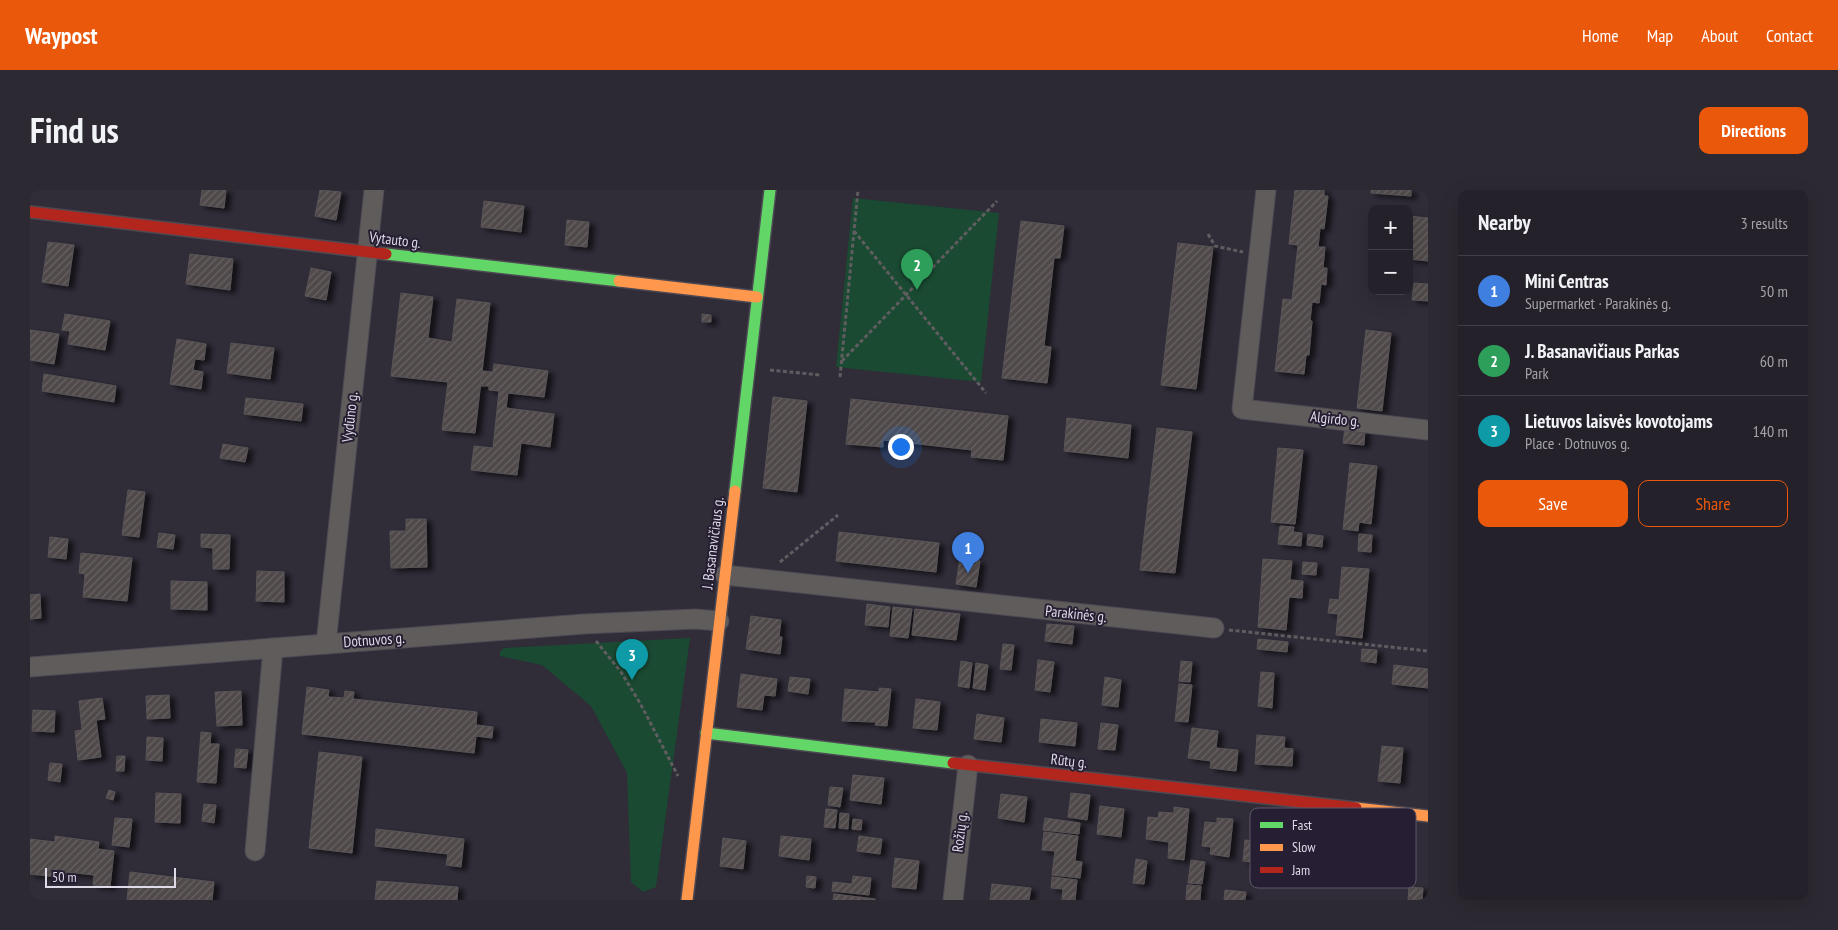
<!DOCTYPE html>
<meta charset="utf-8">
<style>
body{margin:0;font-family:"PT Sans Narrow",sans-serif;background:#2c2932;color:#f1f3f6}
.controls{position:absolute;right:15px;top:15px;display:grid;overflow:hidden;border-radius:10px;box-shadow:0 5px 20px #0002}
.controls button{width:45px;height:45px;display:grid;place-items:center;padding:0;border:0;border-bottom:1px solid #413e47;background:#24212a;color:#f1f3f6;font:25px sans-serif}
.scale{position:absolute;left:15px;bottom:12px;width:131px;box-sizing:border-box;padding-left:5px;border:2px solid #dfdae8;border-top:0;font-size:14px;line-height:18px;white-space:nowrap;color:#dfdae8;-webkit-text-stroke:4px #261e32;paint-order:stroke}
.you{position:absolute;left:870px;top:256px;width:18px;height:18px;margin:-12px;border:4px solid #fff;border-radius:50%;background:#1a73e8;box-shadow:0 0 0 8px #1a73e833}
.badge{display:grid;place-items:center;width:32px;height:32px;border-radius:50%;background:#ea580c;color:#fff;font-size:16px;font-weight:700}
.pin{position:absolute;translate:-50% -41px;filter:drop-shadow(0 1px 2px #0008)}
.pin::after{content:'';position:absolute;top:26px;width:18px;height:15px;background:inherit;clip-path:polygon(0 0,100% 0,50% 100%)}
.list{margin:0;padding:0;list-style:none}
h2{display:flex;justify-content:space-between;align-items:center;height:65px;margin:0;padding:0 20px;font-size:21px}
h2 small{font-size:16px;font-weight:400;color:#a3a3a8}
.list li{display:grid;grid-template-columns:32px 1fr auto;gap:15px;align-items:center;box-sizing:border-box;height:70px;padding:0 20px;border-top:1px solid #413e47}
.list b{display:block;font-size:19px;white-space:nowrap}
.list p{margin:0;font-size:16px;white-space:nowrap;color:#a3a3a8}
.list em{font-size:16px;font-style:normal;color:#a3a3a8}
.actions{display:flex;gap:10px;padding:15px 20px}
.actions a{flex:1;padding:11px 0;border:1px solid #ea580c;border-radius:10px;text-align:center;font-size:18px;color:#ea580c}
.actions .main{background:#ea580c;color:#fff}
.map{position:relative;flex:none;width:1398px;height:710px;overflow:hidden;border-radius:10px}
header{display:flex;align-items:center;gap:30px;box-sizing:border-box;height:70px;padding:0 25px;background:#ea580c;color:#fff}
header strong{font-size:24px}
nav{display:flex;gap:28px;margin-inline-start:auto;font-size:18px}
.intro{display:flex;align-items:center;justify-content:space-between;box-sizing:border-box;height:120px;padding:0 30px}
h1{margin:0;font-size:35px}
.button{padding:12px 22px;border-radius:10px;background:#ea580c;color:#fff;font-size:18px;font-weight:700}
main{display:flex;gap:30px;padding:0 30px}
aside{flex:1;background:#24212a;border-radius:10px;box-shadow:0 5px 20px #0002}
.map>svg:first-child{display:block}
</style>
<header>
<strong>Waypost</strong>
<nav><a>Home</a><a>Map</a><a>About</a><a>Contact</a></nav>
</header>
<div class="intro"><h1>Find us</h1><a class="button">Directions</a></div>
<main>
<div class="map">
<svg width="1398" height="710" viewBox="0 0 1398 710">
<defs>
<pattern id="building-hatch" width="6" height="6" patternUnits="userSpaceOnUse" patternTransform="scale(1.25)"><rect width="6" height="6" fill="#4f494a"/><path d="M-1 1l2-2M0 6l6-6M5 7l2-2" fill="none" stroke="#686364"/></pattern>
<filter id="shadow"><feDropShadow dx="5.5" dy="3" stdDeviation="2.5" flood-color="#0009"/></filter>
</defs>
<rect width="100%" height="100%" fill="#302c38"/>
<g fill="#1a4a32">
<path d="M823 8 969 23 951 192 806 177Z"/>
<path d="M660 448 626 697 613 702 601 692 597 583 561 516 512 475 470 466V462L474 458Z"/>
</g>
<g fill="url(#building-hatch)" stroke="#585456" filter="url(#shadow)">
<path d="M172 0H196L194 18 170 15Z"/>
<path d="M290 0 311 2 306 30 285 26Z"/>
<path d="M1265 0H1294V6H1298L1294 39 1290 38 1288 57H1295L1293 78H1297L1296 95 1291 94 1289 113 1282 112 1280 131H1282L1279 165H1276L1274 184 1245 181 1253 109 1262 110 1268 55 1259 54Z"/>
<path d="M1341 0H1381V6L1341 3Z"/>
<path d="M454 11 494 16 491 42 451 37Z"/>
<path d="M1379 26 1398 28V71L1379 69Z"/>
<path d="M537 30 559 32 557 57 535 55Z"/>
<path d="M991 31 1034 36 1030 68H1024L1014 156 1021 157 1017 193 972 188Z"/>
<path d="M18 52 44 55 38 96 12 92Z"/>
<path d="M1148 53 1183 57 1166 199 1131 195Z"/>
<path d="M160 64 203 69 200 100 156 94Z"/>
<path d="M281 78 301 82 296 110 275 106Z"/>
<path d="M1384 93 1398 94V111L1382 110Z"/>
<path d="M371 103 403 107 398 148 422 152 427 109 460 113 445 243 412 240 418 192 361 186Z"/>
<path d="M35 124 80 131 75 160 38 154 40 141 32 140Z"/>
<path d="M672 124 681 125V132H672Z"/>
<path d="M0 140 29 144 24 174 0 170Z"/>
<path d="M1336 140 1361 143 1352 221 1327 218Z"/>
<path d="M147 149 176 154 174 170 165 169 163 180 173 182 171 199 140 194Z"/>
<path d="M201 153 244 158 240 189 197 183Z"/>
<path d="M464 174 518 181 514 207 478 203 476 218 524 224 520 257 491 253 487 285 441 280 444 256 463 258 469 201 459 200V196H450L452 181 463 182Z"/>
<path d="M14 184 86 196 84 212 12 201Z"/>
<path d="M743 207 777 211 767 302 733 298Z"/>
<path d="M216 208 273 214 271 231 214 224Z"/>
<path d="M821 209 978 226 973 270 941 267 942 260 853 250V257L816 254Z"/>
<path d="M1037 228 1101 235 1098 268 1034 261Z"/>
<path d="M1127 238 1162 242 1145 383 1110 380Z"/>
<path d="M1315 238 1335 240 1334 255 1313 253Z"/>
<path d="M193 254 218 258 215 272 190 268Z"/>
<path d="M1248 258 1273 260 1265 334 1241 332Z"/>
<path d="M1320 273 1347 276 1341 334 1329 332 1328 341 1313 339Z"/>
<path d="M98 300 115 302 109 347 92 345Z"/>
<path d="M376 329H396L397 377 361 378 360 341H376Z"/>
<path d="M1250 336 1264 337 1263 342 1272 343 1271 356 1248 354Z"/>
<path d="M809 342 909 353 906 382 806 371Z"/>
<path d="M129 343 145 345 143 359 127 357Z"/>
<path d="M171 344 200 345 199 379H183V358L171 357Z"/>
<path d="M1278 344 1293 346 1292 357 1277 355Z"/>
<path d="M1329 344 1342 345 1341 362 1328 361Z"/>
<path d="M20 347 38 349 36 369 18 367Z"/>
<path d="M51 363 102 368 97 411 53 407 55 384 49 383Z"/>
<path d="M930 368 950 371 946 397 926 394Z"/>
<path d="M1233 369 1262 371 1260 390 1273 391 1272 408 1259 407 1256 440 1228 437Z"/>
<path d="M1273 372 1287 373 1286 385 1272 384Z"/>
<path d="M1312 377 1339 379 1332 448 1306 445 1308 424 1298 423 1300 409 1309 410Z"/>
<path d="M227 381 254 382V412L226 411Z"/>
<path d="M141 391 177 392V420L141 419Z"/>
<path d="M10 404 11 428 0 429V405Z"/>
<path d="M837 414 860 417 858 437 835 435Z"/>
<path d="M863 417 882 419 878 448 860 446Z"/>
<path d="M885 419 930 424 926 450 882 445Z"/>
<path d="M721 426 751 430 749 447H752L750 464 716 459Z"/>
<path d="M1017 434 1044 436 1042 454 1015 451Z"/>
<path d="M1228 449 1258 452 1257 462 1227 459Z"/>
<path d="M973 454 984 455 981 480 970 479Z"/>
<path d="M1332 459 1347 460 1346 473 1331 471Z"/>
<path d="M1008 470 1024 472 1020 502 1005 500Z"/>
<path d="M931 471 942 473 939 498 928 496Z"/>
<path d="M1151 471 1162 472 1160 492 1149 491Z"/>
<path d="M946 473 958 475 955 500 943 498Z"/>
<path d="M1364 475 1398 479V498L1362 494Z"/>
<path d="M1231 482 1244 483 1242 518 1228 516Z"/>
<path d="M711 484 747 489 745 506 734 505 732 520 707 517Z"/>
<path d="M760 487 780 489 778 504 758 501Z"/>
<path d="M1075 487 1091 490 1088 517 1072 515Z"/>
<path d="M1149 494 1162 495 1158 532 1145 531Z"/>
<path d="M277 497 299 500 298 507 314 508 315 501 324 502 323 509 447 522 446 535 463 537 462 548 446 546 444 563 272 544Z"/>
<path d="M849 498 861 499 857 536 845 535 846 532 812 531 815 499 849 502Z"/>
<path d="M211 501 212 535 187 536 185 502Z"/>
<path d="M139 505 140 528 117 529 116 506Z"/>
<path d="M72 508 75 529 66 530 71 567 48 570 45 541 52 540 49 511Z"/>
<path d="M886 509 910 512 907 540 883 538Z"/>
<path d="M3 520 25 521 24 542 2 541Z"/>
<path d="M947 524 974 528 971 552 944 549Z"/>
<path d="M1011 529 1047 533 1045 556 1009 552Z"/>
<path d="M1071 533 1088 535 1085 560 1068 559Z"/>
<path d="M1162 538 1188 541 1186 558 1208 560 1206 581 1180 578 1181 571 1158 568Z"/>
<path d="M171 542 181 543 180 554H189L186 593 167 592Z"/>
<path d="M1227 545 1255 547 1254 558 1263 559 1262 576 1225 574Z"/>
<path d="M117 547 133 548 132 571 116 570Z"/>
<path d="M1352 556 1373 558 1370 593 1348 591Z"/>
<path d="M206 559 218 560 216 578 204 577Z"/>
<path d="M289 562 332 567 322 663 279 658Z"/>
<path d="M87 566H95L94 581H86Z"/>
<path d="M20 573 32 574 30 592 18 590Z"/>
<path d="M823 585 854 588 851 614 820 610Z"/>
<path d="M800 597 813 598 810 617 798 615Z"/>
<path d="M79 600 85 602 83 610 76 608Z"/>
<path d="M126 603 151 604 150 633 125 632Z"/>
<path d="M1041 603 1060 605 1057 630 1038 627Z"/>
<path d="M971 604 997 607 994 632 968 628Z"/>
<path d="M174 614 186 615 184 633 172 631Z"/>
<path d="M1070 616 1094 619 1091 647 1067 644Z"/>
<path d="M1144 617 1159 619 1154 670 1138 668 1139 652 1116 649 1118 627 1128 628 1129 622 1144 623Z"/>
<path d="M796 619 807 620 805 638 794 637Z"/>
<path d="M810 623 819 624 818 639 809 638Z"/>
<path d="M85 628 102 629 99 657 82 655Z"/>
<path d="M1015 628 1050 633 1049 644 1013 640Z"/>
<path d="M1187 628 1203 629 1199 667 1180 664 1181 657 1172 656 1175 632 1187 633Z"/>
<path d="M823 629 832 630 831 640 822 639Z"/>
<path d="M346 639 434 649 431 677 416 675 418 664 345 656Z"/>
<path d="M1014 642 1048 646 1045 671 1052 672 1050 688 1022 685 1025 661 1012 660Z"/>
<path d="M1230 642 1254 644 1251 675 1213 671 1215 650 1229 651Z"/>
<path d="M25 646 69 652 68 659 84 661 80 697 63 695 64 685 36 682V688L0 684V649L25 652Z"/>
<path d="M751 646 781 649 779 670 749 666Z"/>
<path d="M829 646 852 649 850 664 827 661Z"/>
<path d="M693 648 716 651 713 679 690 676Z"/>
<path d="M865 668 889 671 886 699 862 697Z"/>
<path d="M1106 669 1117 671 1114 694 1103 693Z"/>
<path d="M1161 670 1175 672 1172 694 1158 693Z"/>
<path d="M100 682 184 692 182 710H97Z"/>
<path d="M777 686 786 687 785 698 776 697Z"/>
<path d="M823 686 841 688 839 705 802 701 803 692 822 694Z"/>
<path d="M1022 687 1047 690 1045 710H1032L1033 699 1021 698Z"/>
<path d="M347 691 428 697 427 710H345Z"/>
<path d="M962 694 1001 698 999 710H960Z"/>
<path d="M1157 695 1171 696 1170 710H1156Z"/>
<path d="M1379 697 1393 698 1392 710H1378Z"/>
<path d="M1195 700 1216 702 1215 710H1194Z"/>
<path d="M804 704 845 709V710H803Z"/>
</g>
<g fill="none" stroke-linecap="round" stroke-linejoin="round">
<defs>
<g id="street">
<path d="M1236 0 1212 219 1398 240"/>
<path d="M695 385 1184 438"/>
<path d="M296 454 344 0"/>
<path d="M0 477 554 434 665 429 689 431"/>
<path d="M225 661 243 458"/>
<path d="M923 710 938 575"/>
</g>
<g id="fast">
<path d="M356 64 589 91"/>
<path d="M705 301 740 0"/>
<path d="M676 543 923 573"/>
</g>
<g id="slow">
<path d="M589 91 727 107"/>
<path d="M1326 618 1398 626"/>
<path d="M657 710 705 301"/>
</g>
<g id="jam">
<path d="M0 22 356 64"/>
<path d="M923 573 1326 618"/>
</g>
</defs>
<use href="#street" stroke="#4d4953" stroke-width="21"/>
<use href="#fast" stroke="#4d4953" stroke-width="14"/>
<use href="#slow" stroke="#4d4953" stroke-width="14"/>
<use href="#jam" stroke="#4d4953" stroke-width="14"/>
<g stroke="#605d60" stroke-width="3" stroke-dasharray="4 2.5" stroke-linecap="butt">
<path d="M824 41 956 203"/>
<path d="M1178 44 1185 56 1213 62"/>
<path d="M812 171 967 11"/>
<path d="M740 180 790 185"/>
<path d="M810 187 828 0"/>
<path d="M750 372 808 325"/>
<path d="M1199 440 1398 461"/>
<path d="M566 451 591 482 610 513 648 586"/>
</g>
<use href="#street" stroke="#5f5c5b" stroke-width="19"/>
<use href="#fast" stroke="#63d668" stroke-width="11"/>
<use href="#slow" stroke="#ff974d" stroke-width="11"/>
<use href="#jam" stroke="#b3261e" stroke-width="11"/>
</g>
<g text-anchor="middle" stroke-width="4" stroke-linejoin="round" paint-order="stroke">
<g font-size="15" fill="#dfdae8" stroke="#261e32">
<text transform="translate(365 50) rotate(7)" y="5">Vytauto g.</text>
<text transform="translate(320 227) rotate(-84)" y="5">Vydūno g.</text>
<text transform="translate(1305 229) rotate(6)" y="5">Algirdo g.</text>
<text transform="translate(683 353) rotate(-83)" y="5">J. Basanavičiaus g.</text>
<text transform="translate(1046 424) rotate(6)" y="5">Parakinės g.</text>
<text transform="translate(344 450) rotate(-4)" y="5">Dotnuvos g.</text>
<text transform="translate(1039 571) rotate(6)" y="5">Rūtų g.</text>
<text transform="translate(930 642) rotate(-83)" y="5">Rožių g.</text>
</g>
</g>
<rect x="1220" y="618" width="166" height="80" rx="8" fill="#261e32" stroke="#5e5669" stroke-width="1"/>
<rect x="1230" y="632" width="23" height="6" fill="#63d668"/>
<rect x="1230" y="654" width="23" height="7" fill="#ff974d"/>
<rect x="1230" y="677" width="23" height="6" fill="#b3261e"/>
<g font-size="14" fill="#dfdae8">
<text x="1262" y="640">Fast</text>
<text x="1262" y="662">Slow</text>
<text x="1262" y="685">Jam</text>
</g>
</svg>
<div class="controls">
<button>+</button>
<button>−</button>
</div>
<div class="scale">50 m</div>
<div class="you"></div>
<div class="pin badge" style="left:938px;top:383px;background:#3f7fe0">1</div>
<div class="pin badge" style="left:887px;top:100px;background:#2e9e5b">2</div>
<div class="pin badge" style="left:602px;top:490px;background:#0f9aa8">3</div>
</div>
<aside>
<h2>Nearby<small>3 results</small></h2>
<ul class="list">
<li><span class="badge" style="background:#3f7fe0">1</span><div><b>Mini Centras</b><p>Supermarket · Parakinės g.</p></div><em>50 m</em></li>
<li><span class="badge" style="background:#2e9e5b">2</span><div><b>J. Basanavičiaus Parkas</b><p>Park</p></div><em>60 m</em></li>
<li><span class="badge" style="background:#0f9aa8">3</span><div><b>Lietuvos laisvės kovotojams</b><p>Place · Dotnuvos g.</p></div><em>140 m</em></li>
</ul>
<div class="actions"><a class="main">Save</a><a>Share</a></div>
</aside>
</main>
